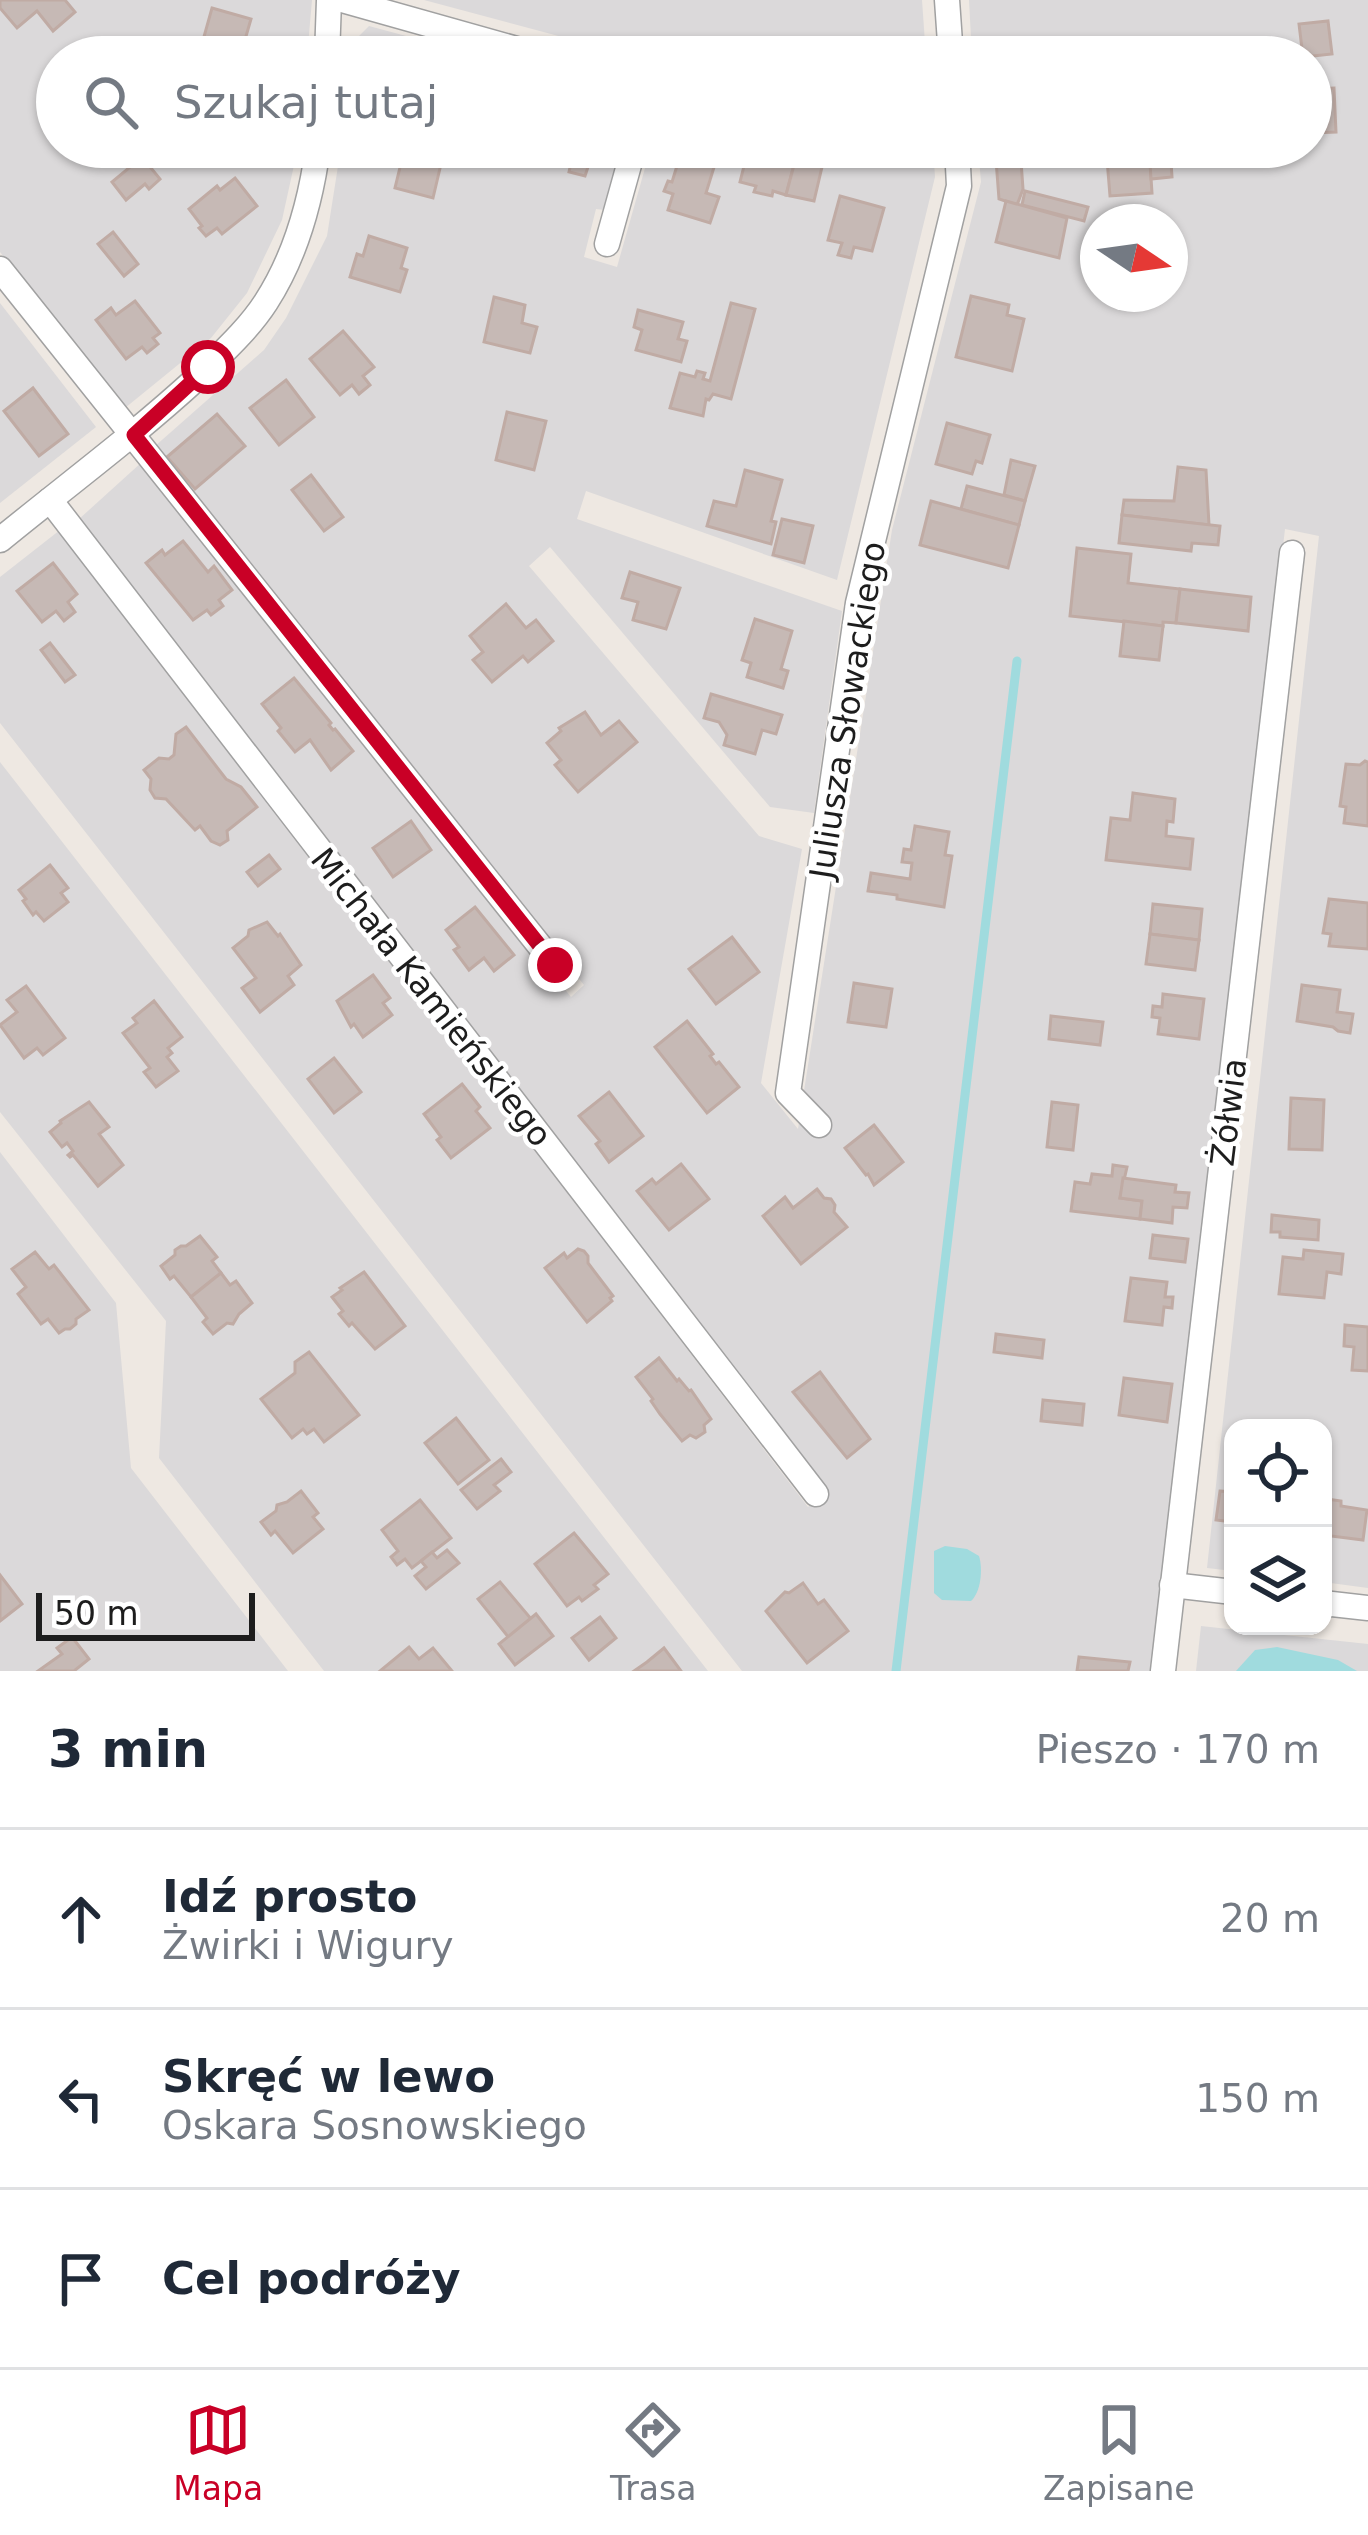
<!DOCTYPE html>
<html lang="pl">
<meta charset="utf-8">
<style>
body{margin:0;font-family:"DejaVu Sans",sans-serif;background:#f2f2f3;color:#1f2937}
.controls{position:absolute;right:36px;bottom:36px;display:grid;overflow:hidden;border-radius:24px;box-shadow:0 3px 9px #0004}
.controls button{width:108px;height:108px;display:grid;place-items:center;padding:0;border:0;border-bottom:3px solid #e0e1e3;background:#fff;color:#1f2937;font:60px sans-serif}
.compass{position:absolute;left:1080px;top:204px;width:108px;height:108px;border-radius:50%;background:#fff;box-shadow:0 3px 9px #0004;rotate:103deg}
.scale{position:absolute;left:36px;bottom:30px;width:219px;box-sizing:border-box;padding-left:12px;border:6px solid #1d1d1d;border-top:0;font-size:33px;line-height:42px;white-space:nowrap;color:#1d1d1d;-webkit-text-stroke:9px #fff;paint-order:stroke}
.stop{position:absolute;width:36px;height:36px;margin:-27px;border:9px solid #c90026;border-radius:50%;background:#fff}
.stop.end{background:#c90026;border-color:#fff;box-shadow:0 3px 12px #0008}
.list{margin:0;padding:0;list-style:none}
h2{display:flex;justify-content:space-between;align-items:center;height:156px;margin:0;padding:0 48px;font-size:51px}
h2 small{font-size:39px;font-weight:400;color:#747a83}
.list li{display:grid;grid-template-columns:78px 1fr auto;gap:36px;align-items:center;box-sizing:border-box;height:180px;padding:0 48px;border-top:3px solid #e0e1e3}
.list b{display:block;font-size:45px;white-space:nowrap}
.list p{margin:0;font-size:39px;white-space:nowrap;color:#747a83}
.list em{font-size:39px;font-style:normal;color:#747a83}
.icon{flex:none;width:66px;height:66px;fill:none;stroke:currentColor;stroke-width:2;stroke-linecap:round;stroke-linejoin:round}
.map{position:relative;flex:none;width:1368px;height:1671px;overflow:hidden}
.search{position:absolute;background:#fff;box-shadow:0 3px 9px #0004;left:36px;right:36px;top:36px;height:132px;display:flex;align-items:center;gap:30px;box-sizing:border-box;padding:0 42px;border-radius:66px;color:#747a83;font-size:45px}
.sheet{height:696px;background:#fff}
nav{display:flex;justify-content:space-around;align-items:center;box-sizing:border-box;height:168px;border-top:3px solid #e0e1e3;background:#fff;font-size:33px;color:#747a83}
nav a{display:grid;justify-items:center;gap:6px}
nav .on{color:#c90026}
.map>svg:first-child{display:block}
</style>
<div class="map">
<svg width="1368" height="1671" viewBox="0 0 1368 1671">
<rect width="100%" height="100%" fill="#eee8e2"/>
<g fill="#dbd9da" fill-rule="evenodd">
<path d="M0 0H312L307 57H57V147H298L282 220 247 293 211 338 125 408 0 252Z"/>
<path d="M424 0H922L926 57H637Z"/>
<path d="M969 0H1368V1588L1323 1582V1428H1233V1571L1207 1568 1319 536 1285 529 1153 1671H742L0 723V577L60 530 808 1507 828 1489 78 520 142 462 571 997 584 985 154 447 264 350 286 318 327 236 341 147H620L605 210 596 209 584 257 617 267 651 147H933L935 177 837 580 586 491 577 519 842 611 814 813 770 807 550 547 529 566 759 836 802 849 761 1083 798 1129 892 530 981 182 978 147H1311V57H972ZM1098 222H1170V294H1098Z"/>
<path d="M369 26 484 57H356L359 36Z"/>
<path d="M0 303 96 427 0 503Z"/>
<path d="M0 762 708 1671H324L159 1458 166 1321 0 1112Z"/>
<path d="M0 1152 116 1303 131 1468 288 1671H0Z"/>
<path d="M1201 1626 1368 1644V1671H1196Z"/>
</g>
<g fill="#a0dbde">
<path d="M945 1546 967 1549 979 1556C983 1569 981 1592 971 1601L942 1600 934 1593V1551Z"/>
<path d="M1277 1647 1338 1660 1357 1671H1236L1255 1650Z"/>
</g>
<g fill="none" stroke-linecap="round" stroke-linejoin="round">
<path stroke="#a0dbde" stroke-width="9" d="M896 1671 1017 661"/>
</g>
<g fill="#c6b9b5" stroke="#c0aba4" stroke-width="3">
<path d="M0 0H65L75 12 53 31 37 11 17 28 0 8Z"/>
<path d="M212 8 251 19 240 57H221L200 51Z"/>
<path d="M1328 21 1332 54 1303 57 1299 24Z"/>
<path d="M1334 88 1336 132 1311 133V89Z"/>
<path d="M405 147H445L433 198 395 188Z"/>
<path d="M549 147H588L584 162 589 164 585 176 569 172 571 163 547 157Z"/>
<path d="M995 147H1020L1023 189 1017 205 999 199Z"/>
<path d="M1106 147H1149L1152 193 1110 196Z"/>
<path d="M1149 147H1170L1172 177 1151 179Z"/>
<path d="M761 151 795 161 786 195 773 191 772 196 754 192 756 186 740 182 745 162 756 165Z"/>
<path d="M681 153 715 164 706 193 719 197 710 223 668 210 673 194 664 191 668 181 672 182Z"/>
<path d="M142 157 160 179 149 189 145 184 126 200 112 182Z"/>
<path d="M795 161 822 167 814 201 786 195Z"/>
<path d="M235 178 257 206 222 234 217 228 206 236 199 228 202 226 189 209 217 186 220 190Z"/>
<path d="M1025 191 1088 207 1084 221 1022 205Z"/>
<path d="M840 196 884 208 872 251 854 247 851 258 838 255 842 243 828 240Z"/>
<path d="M1006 201 1067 218 1059 258 996 242Z"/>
<path d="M113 232 138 264 124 276 98 244Z"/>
<path d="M369 236 407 248 401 268 407 270 400 292 350 277 357 254 363 256Z"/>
<path d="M971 296 1009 305 1007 315 1024 319 1012 371 956 357Z"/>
<path d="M494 297 525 305 522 323 537 327 530 353 484 342Z"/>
<path d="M135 301 160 333 153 338 158 344 147 353 142 347 126 359 96 320 111 308 116 315Z"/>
<path d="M731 303 755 309 731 399 713 394 709 400 706 399 703 416 670 408 680 373 695 377 697 371 705 373 703 379 710 381Z"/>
<path d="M638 310 683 322 678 339 687 341 681 362 636 350 642 330 634 327Z"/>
<path d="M343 331 374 367 363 376 370 385 359 394 352 385 340 395 310 359Z"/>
<path d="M286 380 314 417 279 445 250 408Z"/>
<path d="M33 388 68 434 39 456 4 411Z"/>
<path d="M507 412 546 421 534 470 496 460Z"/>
<path d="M217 414 245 446 195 489 167 457Z"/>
<path d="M947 423 990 435 982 463 976 461 972 474 936 464Z"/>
<path d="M1011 460 1035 466 1025 501 1004 495Z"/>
<path d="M1178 467 1206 470 1209 525 1122 515 1124 500 1174 501Z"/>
<path d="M745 470 782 480 771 521 776 522 771 544 707 526 714 501 736 506Z"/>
<path d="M311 475 343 517 324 531 292 490Z"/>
<path d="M967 486 1025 501 1019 525 961 509Z"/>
<path d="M931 501 1019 525 1008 568 920 545Z"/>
<path d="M1122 515 1220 526 1218 545 1192 543 1191 551 1119 543Z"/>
<path d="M782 519 813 526 804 563 773 555Z"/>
<path d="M183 541 208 572 214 566 232 590 219 600 223 606 211 615 207 610 193 620 146 563 162 550 165 555Z"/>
<path d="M1077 548 1131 554 1128 583 1180 589 1176 623 1163 622V626L1070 616Z"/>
<path d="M53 563 77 594 68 602 75 612 64 621 56 611 42 622 17 591Z"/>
<path d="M630 572 680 588 666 629 633 620 638 602 622 598Z"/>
<path d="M1180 589 1251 597 1248 631 1176 623Z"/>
<path d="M506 604 526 628 536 620 553 641 528 662 523 656 492 682 473 660 483 652 470 636Z"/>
<path d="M755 619 792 631 781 669 788 671 783 688 747 677 751 663 742 660Z"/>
<path d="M1124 621 1163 626 1159 660 1120 656Z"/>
<path d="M50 643 75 675 65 682 41 650Z"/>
<path d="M294 678 331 723 329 725 333 730 335 729 353 751 331 770 310 740 295 752 278 731 281 728 262 704Z"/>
<path d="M711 694 782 715 776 734 762 730 755 754 724 745 727 735 719 722 704 718Z"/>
<path d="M585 712 601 735 619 721 637 742 578 792 555 765 561 760 547 743 561 731 559 728Z"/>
<path d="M186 727 226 779 241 787 257 807 227 831 228 840 220 845 211 841 200 826 195 830 166 799 155 798 150 790 151 779 144 770 159 758 169 759 174 755 176 734Z"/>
<path d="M1365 761 1368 762V826L1344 823 1346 807 1340 806 1346 764 1360 765Z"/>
<path d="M1133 793 1175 799 1173 822 1167 821 1166 836 1193 839 1190 869 1106 860 1111 818 1130 820Z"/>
<path d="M411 821 431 850 393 877 373 848Z"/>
<path d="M915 826 949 832 945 855 952 856 944 907 897 899V895L868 891 871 873 910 879 912 863 902 862 904 849 911 850Z"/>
<path d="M269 855 280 869 258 886 247 872Z"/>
<path d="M50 865 68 888 61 893 68 902 44 921 36 912 33 915 23 901 26 899 19 890Z"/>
<path d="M1329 899 1368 903V949L1329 946 1331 934 1323 933Z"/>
<path d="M1153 904 1202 909 1199 940 1150 934Z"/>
<path d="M475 907 514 955 494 971 484 958 469 970 454 950 459 947 446 930Z"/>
<path d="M267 922 278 936 280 934 301 965 288 976 294 985 260 1012 242 988 256 978 233 948 248 936 249 930Z"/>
<path d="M1150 934 1199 940 1195 970 1146 964Z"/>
<path d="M732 937 759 972 716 1004 689 969Z"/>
<path d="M373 975 390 998 383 1003 392 1015 363 1037 354 1024 351 1027 337 1001Z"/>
<path d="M854 983 892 989 886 1027 848 1022Z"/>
<path d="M1302 985 1340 990 1337 1012 1353 1014 1350 1033 1338 1031 1333 1027 1297 1021Z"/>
<path d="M26 986 65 1038 43 1055 37 1048 24 1058 0 1025 17 1012 7 1000Z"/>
<path d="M1163 994 1204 999 1199 1039 1158 1034 1160 1018 1152 1017 1153 1006 1162 1007Z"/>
<path d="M154 1001 182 1037 168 1048 172 1053 167 1057 178 1071 156 1087 144 1072 150 1068 123 1033 137 1023 133 1018Z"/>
<path d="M1051 1016 1103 1022 1100 1045 1049 1039Z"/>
<path d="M687 1021 713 1054 710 1056 716 1064 719 1062 739 1087 707 1113 655 1047Z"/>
<path d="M334 1058 361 1092 334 1113 308 1079Z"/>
<path d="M462 1084 480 1107 476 1111 490 1128 451 1158 437 1140 441 1137 424 1114Z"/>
<path d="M609 1092 643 1136 609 1162 596 1144 600 1141 579 1116Z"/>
<path d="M1291 1098 1324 1100 1322 1150 1289 1149Z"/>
<path d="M89 1102 109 1127 99 1134 123 1165 98 1186 73 1155 70 1157 68 1155 73 1151 67 1143 62 1147 50 1132 61 1123 60 1121Z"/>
<path d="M1052 1102 1078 1105 1073 1150 1047 1147Z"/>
<path d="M874 1125 903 1162 874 1185 868 1174 866 1175 845 1148Z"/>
<path d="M681 1164 709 1199 669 1230 637 1191 652 1179 656 1184Z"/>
<path d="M1113 1165 1127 1167 1120 1198 1142 1201 1140 1219 1071 1211 1075 1182 1090 1184 1092 1174 1112 1176Z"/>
<path d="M1123 1178 1176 1185 1175 1192 1189 1193 1187 1208 1173 1207 1172 1223 1140 1219 1142 1201 1120 1198Z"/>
<path d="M817 1189 824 1198 831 1199 835 1205 834 1212 847 1227 801 1264 763 1216 785 1197 793 1208Z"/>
<path d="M1272 1215 1319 1220 1318 1240 1280 1237V1232H1271Z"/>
<path d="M1153 1235 1188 1239 1185 1262 1150 1258Z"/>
<path d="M200 1236 217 1257 212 1261 221 1273 191 1297 174 1276 170 1279 161 1266 175 1255V1250L181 1246H186Z"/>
<path d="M578 1249 584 1251 588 1256V1263L613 1296 610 1298 612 1301 587 1322 545 1268 564 1253 567 1258Z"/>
<path d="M1304 1250 1343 1254 1341 1274 1327 1272 1324 1298 1279 1294 1283 1257 1303 1259Z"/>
<path d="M35 1252 49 1269 54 1265 89 1310 76 1319V1324L70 1329H65L59 1333 48 1319 41 1324 18 1294 26 1287 12 1269Z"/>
<path d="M364 1272 405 1326 375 1349 352 1323 349 1326 339 1314 343 1311 332 1297 342 1290 340 1288Z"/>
<path d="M221 1273 230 1285 236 1281 252 1303 239 1314 233 1324 227 1323 213 1334 203 1322 207 1318 191 1297Z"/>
<path d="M1131 1278 1167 1282 1165 1297H1173L1172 1308 1164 1307 1162 1325 1125 1321Z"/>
<path d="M1345 1325 1368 1327V1371L1352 1370 1354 1347 1344 1346Z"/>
<path d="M996 1334 1044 1340 1042 1358 994 1352Z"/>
<path d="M309 1352 359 1415 324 1442 314 1429 307 1434 303 1429 292 1438 261 1399 295 1373V1362Z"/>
<path d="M659 1358 677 1381 679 1379 689 1391 691 1390 711 1419 704 1425 705 1432 696 1438 690 1435 682 1441 660 1414 651 1401 653 1399 636 1377Z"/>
<path d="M820 1372 870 1439 847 1458 793 1392Z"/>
<path d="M1124 1378 1172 1384 1167 1422 1119 1415Z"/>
<path d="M1043 1400 1084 1404 1082 1425 1041 1421Z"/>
<path d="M456 1418 489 1460 458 1484 425 1443Z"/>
<path d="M501 1459 511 1472 494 1485 500 1491 477 1509 461 1490Z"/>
<path d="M301 1491 318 1513 313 1517 323 1529 293 1553 275 1531 271 1535 261 1522 276 1511 277 1505 287 1502Z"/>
<path d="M1220 1491 1233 1492V1522L1216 1520Z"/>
<path d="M1327 1499 1341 1501V1506L1367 1510 1363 1540 1323 1535V1508L1326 1509Z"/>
<path d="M420 1500 451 1538 412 1568 405 1559 397 1565 391 1557 398 1551 382 1530Z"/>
<path d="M574 1533 608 1574 594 1585 598 1589 582 1601 579 1597 567 1606 535 1564Z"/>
<path d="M447 1550 459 1563 426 1589 415 1576 426 1567 421 1561 432 1552 437 1558Z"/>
<path d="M0 1575 22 1604 0 1621Z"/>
<path d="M500 1582 532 1620 509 1638 478 1599Z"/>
<path d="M803 1583 818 1604 824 1600 848 1631 807 1663 766 1611 785 1592 789 1593Z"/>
<path d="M536 1614 553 1636 515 1665 499 1644Z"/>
<path d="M600 1617 616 1638 589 1660 572 1638Z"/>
<path d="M72 1637 89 1659 74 1671H38L62 1654 57 1648Z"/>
<path d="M409 1647 419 1659 433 1648 452 1671H380Z"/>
<path d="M664 1648 681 1671H634L647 1662Z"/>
<path d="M1079 1657 1130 1662 1128 1671H1077Z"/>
</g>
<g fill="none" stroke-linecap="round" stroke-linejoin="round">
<defs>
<g id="street">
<path d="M342 0 545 57"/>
<path d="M947 0 951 57"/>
<path d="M327 57 329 0"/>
<path d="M607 244 634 147"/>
<path d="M0 269 555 965"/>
<path d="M50 500 816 1494"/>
<path d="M0 540C66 486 135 435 198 377 221 354 248 330 266 302 295 257 311 200 318 147"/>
<path d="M819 1125 788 1093 858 603 959 186 957 147"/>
<path d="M1172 1585 1233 1592"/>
<path d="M1323 1603 1368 1608"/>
<path d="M1163 1671 1292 553"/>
</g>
</defs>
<use href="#street" stroke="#a1a1a1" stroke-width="27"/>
<use href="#street" stroke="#fff" stroke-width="24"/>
</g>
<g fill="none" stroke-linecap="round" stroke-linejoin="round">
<path stroke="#c90026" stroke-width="15" d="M208 367 134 435 555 965"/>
</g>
<g text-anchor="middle" stroke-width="9" stroke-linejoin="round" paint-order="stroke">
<g font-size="33" fill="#1d1d1d" stroke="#fff">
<text transform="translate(847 710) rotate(-81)" y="12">Juliusza Słowackiego</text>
<text transform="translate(432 997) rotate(52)" y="12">Michała Kamieńskiego</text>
<text transform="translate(1228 1112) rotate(-83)" y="12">Żółwia</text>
</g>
</g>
</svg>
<div class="controls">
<button><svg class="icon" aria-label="locate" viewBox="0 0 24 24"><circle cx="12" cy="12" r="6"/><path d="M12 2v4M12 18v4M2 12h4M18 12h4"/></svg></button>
<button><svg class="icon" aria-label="layers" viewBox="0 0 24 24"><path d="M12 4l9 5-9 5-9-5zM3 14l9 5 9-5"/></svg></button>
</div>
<svg class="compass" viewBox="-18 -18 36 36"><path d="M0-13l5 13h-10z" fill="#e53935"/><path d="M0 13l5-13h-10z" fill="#747a83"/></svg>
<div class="scale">50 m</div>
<div class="stop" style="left:208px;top:367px"></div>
<div class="stop end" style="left:555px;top:965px"></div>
<div class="search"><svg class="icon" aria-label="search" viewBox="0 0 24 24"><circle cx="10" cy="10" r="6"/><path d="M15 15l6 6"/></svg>Szukaj tutaj</div>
</div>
<section class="sheet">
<h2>3 min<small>Pieszo · 170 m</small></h2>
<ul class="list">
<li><svg class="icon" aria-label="ahead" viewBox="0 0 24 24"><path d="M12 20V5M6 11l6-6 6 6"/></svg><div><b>Idź prosto</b><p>Żwirki i Wigury</p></div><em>20 m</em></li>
<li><svg class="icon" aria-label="left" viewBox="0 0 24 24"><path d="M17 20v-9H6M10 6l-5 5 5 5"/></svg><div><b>Skręć w lewo</b><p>Oskara Sosnowskiego</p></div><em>150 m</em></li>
<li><svg class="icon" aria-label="arrive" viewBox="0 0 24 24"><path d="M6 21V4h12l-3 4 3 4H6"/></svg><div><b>Cel podróży</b></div></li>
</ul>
</section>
<nav>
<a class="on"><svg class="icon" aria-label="map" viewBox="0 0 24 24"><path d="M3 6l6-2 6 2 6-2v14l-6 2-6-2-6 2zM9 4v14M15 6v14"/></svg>Mapa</a>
<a><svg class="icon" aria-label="directions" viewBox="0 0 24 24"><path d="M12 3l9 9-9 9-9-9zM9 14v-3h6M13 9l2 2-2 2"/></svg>Trasa</a>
<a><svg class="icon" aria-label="saved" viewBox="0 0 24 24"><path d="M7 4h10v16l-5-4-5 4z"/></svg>Zapisane</a>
</nav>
